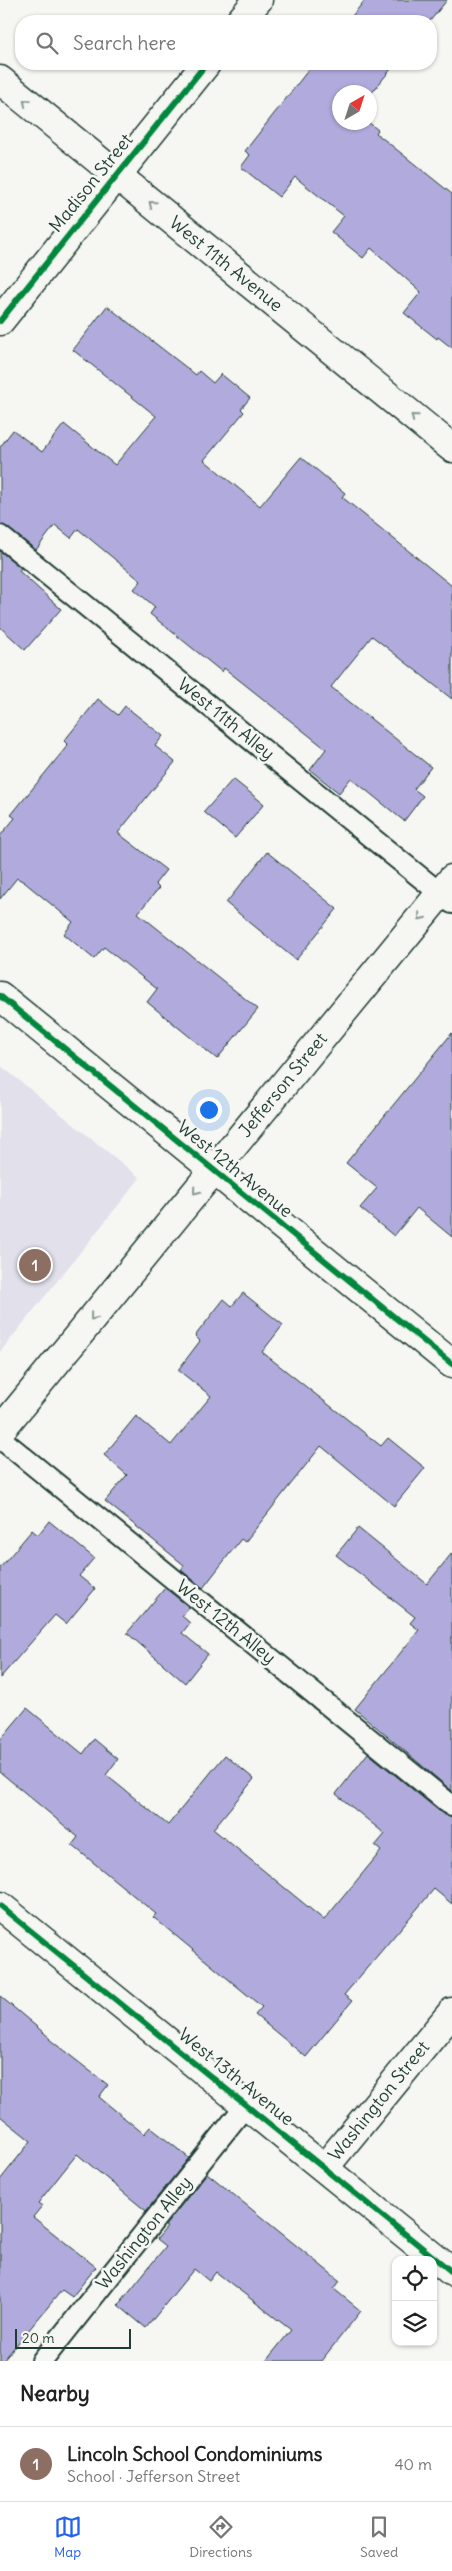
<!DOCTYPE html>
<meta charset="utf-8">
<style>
body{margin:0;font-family:Delius,sans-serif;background:#f2f2f2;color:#222}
.controls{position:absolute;right:15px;bottom:15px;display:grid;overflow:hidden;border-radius:10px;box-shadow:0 1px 4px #0004}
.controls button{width:45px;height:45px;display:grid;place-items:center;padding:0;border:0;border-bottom:1px solid #e0e0e0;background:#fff;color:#222;font:25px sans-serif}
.compass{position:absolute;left:332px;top:85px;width:45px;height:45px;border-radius:50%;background:#fff;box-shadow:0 1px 4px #0004;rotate:39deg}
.scale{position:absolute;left:15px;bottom:12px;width:116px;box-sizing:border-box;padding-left:5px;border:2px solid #1f3d34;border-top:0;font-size:14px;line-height:18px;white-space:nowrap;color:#1f3d34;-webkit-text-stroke:4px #f6f6f2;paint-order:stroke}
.you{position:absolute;left:208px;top:1109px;width:18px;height:18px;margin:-12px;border:4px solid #fff;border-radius:50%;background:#1a73e8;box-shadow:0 0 0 8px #1a73e833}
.badge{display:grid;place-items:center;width:32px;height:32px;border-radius:50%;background:#2563eb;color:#fff;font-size:16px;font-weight:700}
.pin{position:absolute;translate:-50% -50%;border:2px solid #fff;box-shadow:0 1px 5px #0006}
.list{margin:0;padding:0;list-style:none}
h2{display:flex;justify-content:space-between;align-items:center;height:65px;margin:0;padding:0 20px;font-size:21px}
h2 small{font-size:16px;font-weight:400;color:#767676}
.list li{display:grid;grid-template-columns:32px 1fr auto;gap:15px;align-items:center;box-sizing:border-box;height:75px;padding:0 20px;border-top:1px solid #e0e0e0}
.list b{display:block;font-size:19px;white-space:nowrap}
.list p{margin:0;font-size:16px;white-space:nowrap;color:#767676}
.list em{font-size:16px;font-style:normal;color:#767676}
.icon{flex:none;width:28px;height:28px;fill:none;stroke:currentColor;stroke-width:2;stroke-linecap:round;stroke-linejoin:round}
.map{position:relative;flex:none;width:452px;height:2361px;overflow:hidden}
.search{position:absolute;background:#fff;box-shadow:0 1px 4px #0004;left:15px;right:15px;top:15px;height:55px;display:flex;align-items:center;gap:12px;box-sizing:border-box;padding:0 18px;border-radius:20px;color:#767676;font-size:19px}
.sheet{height:140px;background:#fff}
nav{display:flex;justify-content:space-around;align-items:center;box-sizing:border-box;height:70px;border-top:1px solid #e0e0e0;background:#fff;font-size:14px;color:#767676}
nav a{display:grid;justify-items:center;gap:2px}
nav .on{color:#2563eb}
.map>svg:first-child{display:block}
</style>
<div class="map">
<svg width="452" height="2361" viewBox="0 0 452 2361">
<rect width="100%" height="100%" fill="#f6f6f2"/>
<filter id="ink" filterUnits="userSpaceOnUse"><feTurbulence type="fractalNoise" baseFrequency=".02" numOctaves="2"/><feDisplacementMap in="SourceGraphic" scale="10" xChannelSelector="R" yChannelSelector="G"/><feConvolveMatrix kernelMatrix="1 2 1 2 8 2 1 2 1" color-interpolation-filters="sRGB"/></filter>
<g filter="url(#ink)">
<path fill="#e1e0eb" d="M0 1065 140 1178 0 1352Z"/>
<g fill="#b0abdc" stroke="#1f3d34">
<path d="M365 0H447L430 21H348Z"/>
<path d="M313 64H395L370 95V92H340V122H368L378 130 376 133 452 194V348L438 337 437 339 404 313 421 292 371 248 363 258 331 232 344 216 295 177 279 197 241 167 250 155 245 151Z"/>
<path d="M107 306 196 375 199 371 213 383 221 374 250 398 241 409 244 412 204 460 260 506 301 457 345 493 342 497 452 586V699L372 636 331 687 431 767 414 789 423 796 404 821 351 778 339 793 310 770 326 749 224 668 222 672 150 614 155 607 134 589 141 581 78 529 71 538 55 525 36 550 7 527 0 524V447L13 430 42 452 64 424 115 465 156 416 73 350Z"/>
<path d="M0 551 21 568 19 571 61 609 25 650 0 627Z"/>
<path d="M98 699 118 715 125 706 163 736 155 746 175 762 118 833 166 870 155 884 159 888 138 913 258 1009 217 1059 147 1002 157 989 104 947 94 959 64 934 73 922 24 882 17 878 0 899V836L15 818 11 815 68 745 64 741Z"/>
<path d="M233 779 264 804 235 838 204 812Z"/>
<path d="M267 852 337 909 296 960 226 903Z"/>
<path d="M452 1033V1237L417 1208 394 1236 360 1208 377 1188 346 1163Z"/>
<path d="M243 1293 283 1325 262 1352 381 1446 388 1438 425 1468 394 1506 321 1446 245 1542 241 1539 203 1588 181 1570 184 1565 105 1501 127 1475 104 1455 136 1416 171 1445 211 1396 178 1370 200 1341 195 1336 224 1299 232 1306Z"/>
<path d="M49 1521 94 1558 79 1576 95 1589 66 1624 55 1615 0 1678V1568L32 1530 38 1535Z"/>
<path d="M358 1528 427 1584 452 1553V1791L355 1709 419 1630 410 1623 415 1617 336 1555Z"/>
<path d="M165 1588 189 1607 182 1616 190 1623 182 1633 208 1654 185 1683 127 1633Z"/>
<path d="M27 1708 83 1754 94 1739 118 1759 106 1775 168 1825 225 1755 254 1779 213 1829 324 1920 381 1851 375 1846 385 1834 336 1794 368 1753 444 1815 452 1818V1904L434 1889 344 1995 352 2001 306 2057 255 2015 262 2007 153 1917 156 1914 72 1845 78 1837 0 1772V1740Z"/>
<path d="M0 1996 50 2038 49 2039 108 2085 99 2097 144 2134 150 2127 189 2158 146 2211 77 2154 38 2203 42 2206 33 2217 96 2267 72 2297 62 2290 3 2361H0V2180L31 2141 0 2116Z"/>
<path d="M207 2173 340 2281 334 2289 361 2311 321 2361H266L291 2330 216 2272 209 2281 194 2269 146 2328 118 2305 166 2246 157 2239 167 2227 165 2226Z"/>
</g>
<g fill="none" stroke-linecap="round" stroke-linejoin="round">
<defs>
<g id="service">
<path d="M0 536 452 903"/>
<path d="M0 1438 452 1806"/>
<path d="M42 2361 246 2105"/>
</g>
<g id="minor">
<path d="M240 21 258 0"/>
<path d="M0 321 206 64"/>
<path d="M0 996 452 1364"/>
</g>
<g id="secondary">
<path d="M0 80 452 448"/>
<path d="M0 1431 452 879"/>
<path d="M0 1906 452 2272"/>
<path d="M325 2167 452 2012"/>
</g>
</defs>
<use href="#service" stroke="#1f3d34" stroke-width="24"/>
<use href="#minor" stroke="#1f3d34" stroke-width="31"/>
<use href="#secondary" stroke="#1f3d34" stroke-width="31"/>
<use href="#service" stroke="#f6f6f2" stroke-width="20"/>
<use href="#minor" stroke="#f6f6f2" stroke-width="28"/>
<use href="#secondary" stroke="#f6f6f2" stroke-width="28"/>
<defs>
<g id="cycleway">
<path d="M0 321 206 64"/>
<path d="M0 996 452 1364"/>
<path d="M0 1906 452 2272"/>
</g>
</defs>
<use href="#cycleway" stroke="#f6f6f2" stroke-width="9"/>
<use href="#cycleway" stroke="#00873e" stroke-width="6"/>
</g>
<defs><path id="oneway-chevron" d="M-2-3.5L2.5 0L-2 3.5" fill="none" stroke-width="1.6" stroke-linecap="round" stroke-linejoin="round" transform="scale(1.25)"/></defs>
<g stroke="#8a9a93">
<use href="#oneway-chevron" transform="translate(26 102) rotate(-141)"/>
<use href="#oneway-chevron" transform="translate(152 204) rotate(-141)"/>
<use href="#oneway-chevron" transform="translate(414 417) rotate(-141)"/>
<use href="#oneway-chevron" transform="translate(421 917) rotate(129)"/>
<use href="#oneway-chevron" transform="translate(196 1191) rotate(129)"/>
<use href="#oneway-chevron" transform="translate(93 1317) rotate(129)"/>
</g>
</g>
<g text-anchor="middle" stroke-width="5" stroke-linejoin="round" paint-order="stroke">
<g font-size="18" fill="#1f3d34" stroke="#f6f6f2">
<text transform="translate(91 183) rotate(-51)" y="6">Madison Street</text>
<text transform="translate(226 264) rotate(39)" y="6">West 11th Avenue</text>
<text transform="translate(226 719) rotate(39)" y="6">West 11th Alley</text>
<text transform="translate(283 1085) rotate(-51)" y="6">Jefferson Street</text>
<text transform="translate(235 1169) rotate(39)" y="6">West 12th Avenue</text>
<text transform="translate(226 1622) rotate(39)" y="6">West 12th Alley</text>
<text transform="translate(236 2077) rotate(39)" y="6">West 13th Avenue</text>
<text transform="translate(379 2101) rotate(-51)" y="6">Washington Street</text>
<text transform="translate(144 2233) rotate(-51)" y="6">Washington Alley</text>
</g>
</g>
</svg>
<div class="controls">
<button><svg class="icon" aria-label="locate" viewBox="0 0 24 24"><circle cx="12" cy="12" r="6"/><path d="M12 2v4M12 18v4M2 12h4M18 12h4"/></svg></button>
<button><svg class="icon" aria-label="layers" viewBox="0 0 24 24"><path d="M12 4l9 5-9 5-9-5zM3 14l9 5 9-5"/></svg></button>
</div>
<svg class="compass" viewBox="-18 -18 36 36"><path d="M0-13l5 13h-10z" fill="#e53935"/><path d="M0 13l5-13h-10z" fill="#767676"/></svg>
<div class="scale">20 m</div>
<div class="you"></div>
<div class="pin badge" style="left:35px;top:1265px;background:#8d6e63">1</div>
<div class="search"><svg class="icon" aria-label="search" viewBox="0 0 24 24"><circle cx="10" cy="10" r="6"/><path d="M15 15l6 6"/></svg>Search here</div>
</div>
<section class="sheet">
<h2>Nearby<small></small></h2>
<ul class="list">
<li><span class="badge" style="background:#8d6e63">1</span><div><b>Lincoln School Condominiums</b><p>School · Jefferson Street</p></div><em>40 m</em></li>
</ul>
</section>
<nav>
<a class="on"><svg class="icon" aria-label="map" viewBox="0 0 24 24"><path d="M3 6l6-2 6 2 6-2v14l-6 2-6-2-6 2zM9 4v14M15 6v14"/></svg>Map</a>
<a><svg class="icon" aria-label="directions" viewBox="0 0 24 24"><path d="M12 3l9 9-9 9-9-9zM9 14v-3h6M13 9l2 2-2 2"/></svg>Directions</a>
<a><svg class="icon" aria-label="saved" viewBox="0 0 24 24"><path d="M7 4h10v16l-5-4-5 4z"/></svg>Saved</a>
</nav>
